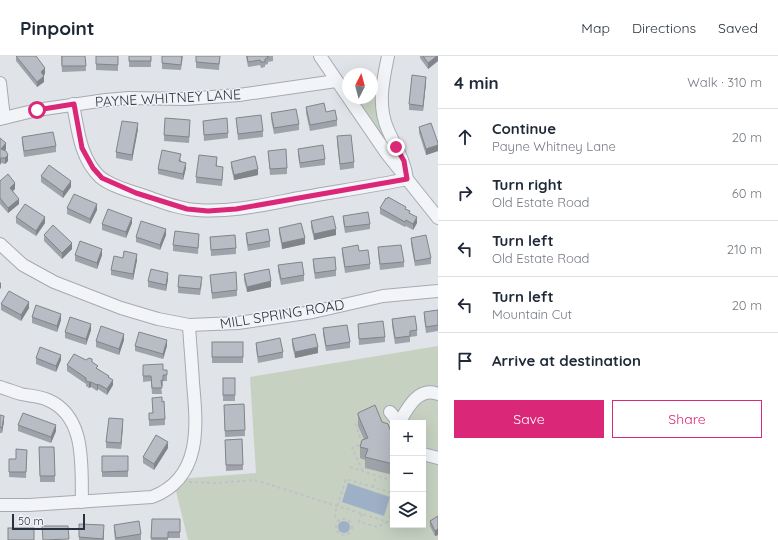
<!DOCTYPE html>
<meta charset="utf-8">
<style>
body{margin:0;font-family:Quicksand,sans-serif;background:#f2f2f3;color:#1f2937}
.controls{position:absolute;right:12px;bottom:12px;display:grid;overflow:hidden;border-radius:0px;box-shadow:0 4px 16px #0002}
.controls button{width:36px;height:36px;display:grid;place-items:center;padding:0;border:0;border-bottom:1px solid #e0e1e3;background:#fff;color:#1f2937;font:20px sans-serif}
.compass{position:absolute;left:342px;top:12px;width:36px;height:36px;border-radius:50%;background:#fff;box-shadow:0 4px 16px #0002;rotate:6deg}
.scale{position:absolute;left:12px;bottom:10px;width:73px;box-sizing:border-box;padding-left:4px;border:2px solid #2a313e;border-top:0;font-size:11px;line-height:14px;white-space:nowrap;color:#2a313e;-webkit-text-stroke:3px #f0f2f6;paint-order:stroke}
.stop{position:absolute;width:12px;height:12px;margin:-9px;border:3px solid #db2777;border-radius:50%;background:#fff}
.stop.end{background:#db2777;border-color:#fff;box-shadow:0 1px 4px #0008}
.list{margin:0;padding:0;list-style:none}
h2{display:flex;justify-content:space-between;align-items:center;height:52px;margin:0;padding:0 16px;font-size:17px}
h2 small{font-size:13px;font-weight:400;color:#747a83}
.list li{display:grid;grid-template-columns:26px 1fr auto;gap:12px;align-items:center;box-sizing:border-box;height:56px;padding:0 16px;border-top:1px solid #e0e1e3}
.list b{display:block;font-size:15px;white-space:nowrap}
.list p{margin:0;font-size:13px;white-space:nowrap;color:#747a83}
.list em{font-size:13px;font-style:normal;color:#747a83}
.actions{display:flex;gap:8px;padding:12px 16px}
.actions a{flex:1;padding:9px 0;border:1px solid #db2777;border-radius:0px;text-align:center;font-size:14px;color:#db2777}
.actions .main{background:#db2777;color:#fff}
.icon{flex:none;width:22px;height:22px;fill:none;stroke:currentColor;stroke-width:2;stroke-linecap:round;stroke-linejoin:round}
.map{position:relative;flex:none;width:438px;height:484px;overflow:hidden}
header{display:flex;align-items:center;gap:24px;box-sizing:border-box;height:56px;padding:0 20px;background:#fff;border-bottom:1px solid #e0e1e3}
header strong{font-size:19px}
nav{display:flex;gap:22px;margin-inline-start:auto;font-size:14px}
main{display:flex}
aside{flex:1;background:#fff}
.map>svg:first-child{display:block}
</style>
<header>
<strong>Pinpoint</strong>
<nav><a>Map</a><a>Directions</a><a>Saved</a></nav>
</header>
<main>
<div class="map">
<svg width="438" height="484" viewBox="0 0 438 484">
<rect width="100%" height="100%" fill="#e0e3e8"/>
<g fill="#c6d1c2" fill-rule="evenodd">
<path d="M384 22 382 39 406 114 348 42H372V30Z"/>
<path d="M438 290V484H188L174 427 178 423 256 417 250 321ZM393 367H423V469H393Z"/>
</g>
<g fill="#9eb0c5">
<path d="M348 427 390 441 384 460 342 446Z"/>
<circle cx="344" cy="471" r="6"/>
</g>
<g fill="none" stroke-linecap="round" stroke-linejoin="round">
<defs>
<g id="minor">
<path d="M320 0 387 98 438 162"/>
<path d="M0 27 4 62"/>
<path d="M73 48C78 74 80 102 100 121 111 130 129 135 142 139 160 145 178 153 197 154 233 157 271 147 305 141 339 135 373 130 407 123 405 105 395 90 388 74 377 50 383 24 388 0"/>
<path d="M0 63 37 54 106 44 129 42 185 43 239 39 336 25"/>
<path d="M0 188 23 209 54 226 121 252 158 263 189 269 238 267 313 256 383 240 438 235"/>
<path d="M0 331C7 333 14 336 21 338 30 340 39 340 48 344 87 361 81 411 82 446"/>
<path d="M390 356 399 367"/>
<path d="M399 367C407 353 418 330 438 338"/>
<path d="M423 398 438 402"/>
<path d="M0 449H29L152 441C202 422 197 370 193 327 192 307 190 288 189 269"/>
</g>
</defs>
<use href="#minor" stroke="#a6aab2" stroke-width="14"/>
<g stroke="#bfc1c7" stroke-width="2" stroke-dasharray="3 3" stroke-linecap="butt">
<path d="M360 365 355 367 362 387 352 392 363 415"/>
<path d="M350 411 393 425"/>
<path d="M189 426 216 427 255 424 388 466 393 449"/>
<path d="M373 431 376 420"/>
<path d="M362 458 359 466 378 471 387 466"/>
<circle cx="344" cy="471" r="8"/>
<path d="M339 466 335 460V457L346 423 393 437"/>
</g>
<use href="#minor" stroke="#f3f4f7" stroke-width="12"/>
</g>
<g fill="#9ea2a9">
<path d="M16 0H36L45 18 44 19V26L37 31 16 5Z"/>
<path d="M61 0H85L86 15 62 16Z"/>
<path d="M96 0H118V15L96 14Z"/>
<rect x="129" y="0" width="22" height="11"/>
<path d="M183 0 181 14 162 13V7Z"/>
<path d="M220 0 219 14 196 12V6Z"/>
<path d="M246 0H273V5L268 6V8L265 9V11L261 12 260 9 248 11Z"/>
<path d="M420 0H438V5L428 13 420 2Z"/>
<path d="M426 26 423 55 409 54V48Z"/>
<path d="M306 51 337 64V70L310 75 306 57Z"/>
<path d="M271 57 299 68V74L274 78 271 63Z"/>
<path d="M236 62 263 75V81L238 84Z"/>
<path d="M203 65 228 77V82L204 85Z"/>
<path d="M190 70 189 87 164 85V79Z"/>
<path d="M419 71 438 87V95L426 99 419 77Z"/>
<path d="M138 73 132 105 116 102V96Z"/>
<path d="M337 80 354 106V112L340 114 337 86Z"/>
<path d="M22 81 56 90V96L24 101 22 86Z"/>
<path d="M0 82 6 93 4 95 8 105 5 108 1 107 0 109Z"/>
<path d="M298 93 325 103V109L300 112 298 99Z"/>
<path d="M268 95 287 112V118L270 119Z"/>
<path d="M181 103V106L186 112 183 124 158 118V113Z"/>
<path d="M231 106 258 119 234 124 231 111Z"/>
<path d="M217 107V110L223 117 222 130 196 127V121Z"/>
<path d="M41 120 71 131 63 142 41 126Z"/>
<path d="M0 125 15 133 13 135 19 148 8 157 0 148Z"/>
<path d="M67 152 97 154 90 168 67 158Z"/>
<path d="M380 152 406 153 410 157 417 167 413 174 406 170 405 171 380 158Z"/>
<path d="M343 160 370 168V173L345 177 343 165Z"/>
<path d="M16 161 45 167 36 180 16 167Z"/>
<path d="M311 165 336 179 314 184 311 171Z"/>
<path d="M132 167 126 182 102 174V168Z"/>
<path d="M279 172 305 188 282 193 279 177Z"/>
<path d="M246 177 270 185V191L248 195 246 183Z"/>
<path d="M44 179 72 193 62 203 44 185Z"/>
<path d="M166 179 160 194 136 186V181Z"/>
<path d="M210 181 236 192V198L211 200Z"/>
<path d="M411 182 431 202V208L415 210 411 188Z"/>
<path d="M199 183 198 198 173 195V189Z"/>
<path d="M378 191 404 206V211L380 214 378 197Z"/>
<path d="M342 192 359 195 370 208V213L345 217 342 197Z"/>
<path d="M75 199H102L97 213 75 205Z"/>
<path d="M313 203 336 214V220L315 223 313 209Z"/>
<path d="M137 204 133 224 111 219V214Z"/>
<path d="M278 209 304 219V225L281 229 278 215Z"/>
<path d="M244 218 271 231 247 236 244 224Z"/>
<path d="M210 219 237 234V240L212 243Z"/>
<path d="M168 223 166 235 148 231V225Z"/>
<path d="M202 227 200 239 178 237V231Z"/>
<path d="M1 248 29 252 21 265 1 254Z"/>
<path d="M438 254V275L426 277 424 262V256Z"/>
<path d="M32 261 61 264 57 276 32 267Z"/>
<path d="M392 263 417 274V280L410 281V286L395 288 392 269Z"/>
<path d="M358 268 385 281V286L359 289Z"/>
<path d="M323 272 350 286V292L326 295 323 278Z"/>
<path d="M91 274 86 289 65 282V276Z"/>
<path d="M292 283 318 297 295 302 292 289Z"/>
<path d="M124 284 119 299 96 291V285Z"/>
<rect x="212" y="286" width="31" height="21"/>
<path d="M256 287 283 296V302L258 307 256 293Z"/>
<path d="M135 290H167L163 303 135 295Z"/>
<path d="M36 302 61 304 56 316 36 308Z"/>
<path d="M86 304 92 306 98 313 109 321 113 329 107 339 98 333 97 335 91 331 89 332 86 330V328L67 315V309Z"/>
<path d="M143 309 163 314H167V325H163V330H161L162 338H152L151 325 143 326Z"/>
<rect x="223" y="322" width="12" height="23"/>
<path d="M152 342 162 346 165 363V369L149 370V357H153Z"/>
<path d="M244 348 245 380 225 381 224 349Z"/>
<path d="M0 359 4 365 2 377H0Z"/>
<path d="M358 359 382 366 391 376H393V419L365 412V404L360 402V391L364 383 358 370Z"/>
<path d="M18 369 56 375 51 387 18 375Z"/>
<path d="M123 369 121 393 106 392V386Z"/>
<path d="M242 383 243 414 226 415 225 384Z"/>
<path d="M39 391H54L55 426H40Z"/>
<path d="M168 392 154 414 143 407V401Z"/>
<path d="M27 394 26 422 9 421V403H16Z"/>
<rect x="102" y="400" width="26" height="21"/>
<path d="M438 460V479L435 480 430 470V465Z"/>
<path d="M152 463H180V482H168V484H151Z"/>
<path d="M79 468 104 475V484H79Z"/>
<path d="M114 469 141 478V484H115L114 475Z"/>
</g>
<g fill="#818489">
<path d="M437 0H438V5L428 13V7Z"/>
<path d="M45 12V18L41 22V16Z"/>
<path d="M44 20V26L37 31V26Z"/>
<path d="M426 21V26L423 55V50Z"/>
<path d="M138 67V73L132 105V99Z"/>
<path d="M6 87V93L1 99V93Z"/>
<path d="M438 89V95L426 99V93Z"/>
<path d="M8 99V105L5 108V102Z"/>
<path d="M1 102V107L0 109V103Z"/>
<path d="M186 107V112L183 124V118Z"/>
<path d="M258 113V119L234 124V119Z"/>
<path d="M71 125V131L63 142V136Z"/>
<path d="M15 127V133L10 137V132Z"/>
<path d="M19 143V148L8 157V152Z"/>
<path d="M97 148V154L90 168V163Z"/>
<path d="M45 161V167L36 180V175Z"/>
<path d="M417 161V167L413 174V168Z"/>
<path d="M132 162V167L126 182V176Z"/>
<path d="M166 173V179L160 194V189Z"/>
<path d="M336 173V179L314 184V178Z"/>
<path d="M305 182V188L282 193V187Z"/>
<path d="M72 187V193L62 203V197Z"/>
<path d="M102 193V199L97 213V207Z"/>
<path d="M137 198V204L133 224V218Z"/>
<path d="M168 217V223L166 235V229Z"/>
<path d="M271 225V231L247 236V231Z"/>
<path d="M1 226V232L0 233V227Z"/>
<path d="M29 246V252L21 265V259Z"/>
<path d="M61 258V264L57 276V270Z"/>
<path d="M91 268V274L86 289V283Z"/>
<path d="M124 278V284L119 299V293Z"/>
<path d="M167 284V290L163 303V298Z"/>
<path d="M318 291V297L295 302V296Z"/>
<path d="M61 299V304L56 316V310Z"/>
<path d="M113 324V329L107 339V333Z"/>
<path d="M89 326H91V331L89 332Z"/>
<path d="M98 328V333L97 335V329Z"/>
<path d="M4 360V365L2 377V372Z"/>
<path d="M123 363V369L121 393V387Z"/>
<path d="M56 369V375L51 387V381Z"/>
<path d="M168 386V392L154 414V408Z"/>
<path d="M438 473V479L435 480V475Z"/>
</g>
<g fill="#b8bcc4" stroke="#818489">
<path d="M16 0H36L45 12 41 16 44 20 37 26Z"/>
<path d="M62 0H85L86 10H62Z"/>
<path d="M96 0H118V9L96 8Z"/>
<rect x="129" y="0" width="22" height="5"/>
<path d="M162 0H182L181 9 162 7Z"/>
<path d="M196 0H220L219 8 196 6Z"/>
<path d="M247 0H269H267L268 2 265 3V6H261L260 4 248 6Z"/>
<path d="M423 0H437L428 7Z"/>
<path d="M412 19 426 21 423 50 409 48Z"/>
<path d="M324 47 326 56 335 54 337 64 310 69 306 51Z"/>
<path d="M296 53 299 68 274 72 271 57Z"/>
<path d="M261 59 263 75 238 78 236 62Z"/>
<path d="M165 62 190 64 189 81 164 79Z"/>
<path d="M227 62 228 77 204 79 203 65Z"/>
<path d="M122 65 138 67 132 99 116 96Z"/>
<path d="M431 67 438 87V89L426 93 419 71Z"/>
<path d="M53 76 56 90 24 95 22 81Z"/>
<path d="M351 79 354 106 340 108 337 80Z"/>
<path d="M0 82 6 87 1 93 6 95 8 99 5 102H1L0 103Z"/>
<path d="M323 89 325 103 300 107 298 93Z"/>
<path d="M286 93 287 112 270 113 268 95Z"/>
<path d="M162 94 181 98 179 105 186 107 183 118 158 113Z"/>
<path d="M199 99 217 101 216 110 223 111 222 124 196 121Z"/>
<path d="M255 100 258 113 234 119 231 106Z"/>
<path d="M49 109 71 125 63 136 41 120Z"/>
<path d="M8 118 15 127 10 132 19 143 8 152 0 142V125Z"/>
<path d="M74 138 97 148 90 163 67 152Z"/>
<path d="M388 141 406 151 405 153 410 155 409 157 417 161 413 168 406 164 405 166 380 152 386 142 387 143Z"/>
<path d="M25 148 45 161 36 175 16 161Z"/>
<path d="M108 153 132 162 126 176 102 168Z"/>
<path d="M368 156 370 168 345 171 343 160Z"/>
<path d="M333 160 336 173 314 178 311 165Z"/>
<path d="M141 165 166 173 160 189 136 181Z"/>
<path d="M301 167 305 182 282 187 279 172Z"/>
<path d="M53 169 72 187 62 197 44 179Z"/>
<path d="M268 173 270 185 248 189 246 177Z"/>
<path d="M175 175 199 178 198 192 173 189Z"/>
<path d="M235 179 236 192 211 194 210 181Z"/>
<path d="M426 179 431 202 415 205 411 182Z"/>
<path d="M80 185 102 193 97 207 75 199Z"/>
<path d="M358 189 359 195 368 194 370 208 345 211 342 192Z"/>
<path d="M401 189 404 206 380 208 378 191Z"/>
<path d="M124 195 137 198 133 218 111 214 114 200 123 202Z"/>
<path d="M335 201 336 214 315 217 313 203Z"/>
<path d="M302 206 304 219 281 223 278 209Z"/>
<path d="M151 213 168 217 166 229 148 225Z"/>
<path d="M269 213 271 225 247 231 244 218Z"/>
<path d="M236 216 237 234 212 237 210 219Z"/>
<path d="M179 219 202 221 200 233 178 231Z"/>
<path d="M9 235 29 246 21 259 1 248Z"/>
<path d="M36 249 61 258 57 270 32 261Z"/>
<path d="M438 254V269L426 271 424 256Z"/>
<path d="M415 260 417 274 410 275V280L395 282 392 263Z"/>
<path d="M70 261 91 268 86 283 65 276Z"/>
<path d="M383 265 385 281 359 283 358 268Z"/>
<path d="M347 269 350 286 326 290 323 272Z"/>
<path d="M101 270 124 278 119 293 96 285Z"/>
<path d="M139 276 167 284 163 298 135 290Z"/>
<path d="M315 278 318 291 295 296 292 283Z"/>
<path d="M280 282 283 296 258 301 256 287Z"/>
<rect x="212" y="286" width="31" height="15"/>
<path d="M40 291 61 299 56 310 36 302Z"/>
<path d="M74 298 86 304 89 302 92 303V306L98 310 96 312 109 320 108 321 113 324 107 333 98 328 97 329 91 326H89L86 325V322L67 309Z"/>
<path d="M163 308V314H167V319H163V325L161 324 162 332H152L151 320H143V309Z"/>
<rect x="223" y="322" width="12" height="17"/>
<path d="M162 341V346L164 345 165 363 149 364V357H153L152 342Z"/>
<path d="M244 348 245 374 225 375 224 349Z"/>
<path d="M375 349 382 366 388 368 391 376H393V408L365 401 368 393 360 391 362 384 368 382 358 359V357Z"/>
<path d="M23 357 56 369 51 381 18 369Z"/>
<path d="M0 359 4 360 2 372 0 371Z"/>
<path d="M109 362 123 363 121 387 106 386Z"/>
<path d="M156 379 168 386 154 408 143 401Z"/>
<path d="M242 383 243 409H226L225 384Z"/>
<path d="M39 391H54L55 420H40Z"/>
<path d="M16 393 27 394 26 416H9V403H16Z"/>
<path d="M102 400H128V415L102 416Z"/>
<path d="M438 460V473L435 475 430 465Z"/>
<path d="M152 463H180V476H168V482H151Z"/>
<path d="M139 465 141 478 116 482 114 469Z"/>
<path d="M79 468 104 469 103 483 79 481Z"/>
<path d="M42 470H68L69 483 43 484Z"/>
<rect x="8" y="472" width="26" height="12"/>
</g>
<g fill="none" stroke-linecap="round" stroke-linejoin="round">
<path stroke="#db2777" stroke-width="5" d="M37 54 74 48 82 92 93 112 102 122 136 137 187 153 208 155 236 153 407 123 404 105 396 91"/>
</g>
<g text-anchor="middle" stroke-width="3" stroke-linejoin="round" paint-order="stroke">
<g font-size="14" fill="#2a313e" stroke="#f0f2f6">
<text transform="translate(168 42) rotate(-3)" y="5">PAYNE WHITNEY LANE</text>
<text transform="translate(282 258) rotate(-9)" y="5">MILL SPRING ROAD</text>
</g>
</g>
</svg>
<div class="controls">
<button>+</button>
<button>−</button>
<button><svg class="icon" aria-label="layers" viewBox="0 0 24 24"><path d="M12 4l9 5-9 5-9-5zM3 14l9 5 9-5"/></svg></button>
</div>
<svg class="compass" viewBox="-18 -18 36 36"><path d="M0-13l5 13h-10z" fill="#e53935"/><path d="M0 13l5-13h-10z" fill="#747a83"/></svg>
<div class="scale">50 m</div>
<div class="stop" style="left:37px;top:54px"></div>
<div class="stop end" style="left:396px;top:91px"></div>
</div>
<aside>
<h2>4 min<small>Walk · 310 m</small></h2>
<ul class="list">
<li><svg class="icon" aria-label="ahead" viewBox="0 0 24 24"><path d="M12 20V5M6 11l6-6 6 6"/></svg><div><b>Continue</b><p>Payne Whitney Lane</p></div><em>20 m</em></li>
<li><svg class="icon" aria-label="right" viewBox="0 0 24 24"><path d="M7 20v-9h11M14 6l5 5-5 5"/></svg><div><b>Turn right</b><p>Old Estate Road</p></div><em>60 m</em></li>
<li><svg class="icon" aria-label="left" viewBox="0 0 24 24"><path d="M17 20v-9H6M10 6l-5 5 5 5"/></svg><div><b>Turn left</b><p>Old Estate Road</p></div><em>210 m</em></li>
<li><svg class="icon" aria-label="left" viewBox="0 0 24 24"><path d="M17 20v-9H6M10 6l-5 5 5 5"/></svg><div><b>Turn left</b><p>Mountain Cut</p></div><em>20 m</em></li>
<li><svg class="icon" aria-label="arrive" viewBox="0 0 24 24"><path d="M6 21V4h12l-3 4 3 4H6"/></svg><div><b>Arrive at destination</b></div></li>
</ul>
<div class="actions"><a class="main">Save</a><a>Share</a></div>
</aside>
</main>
